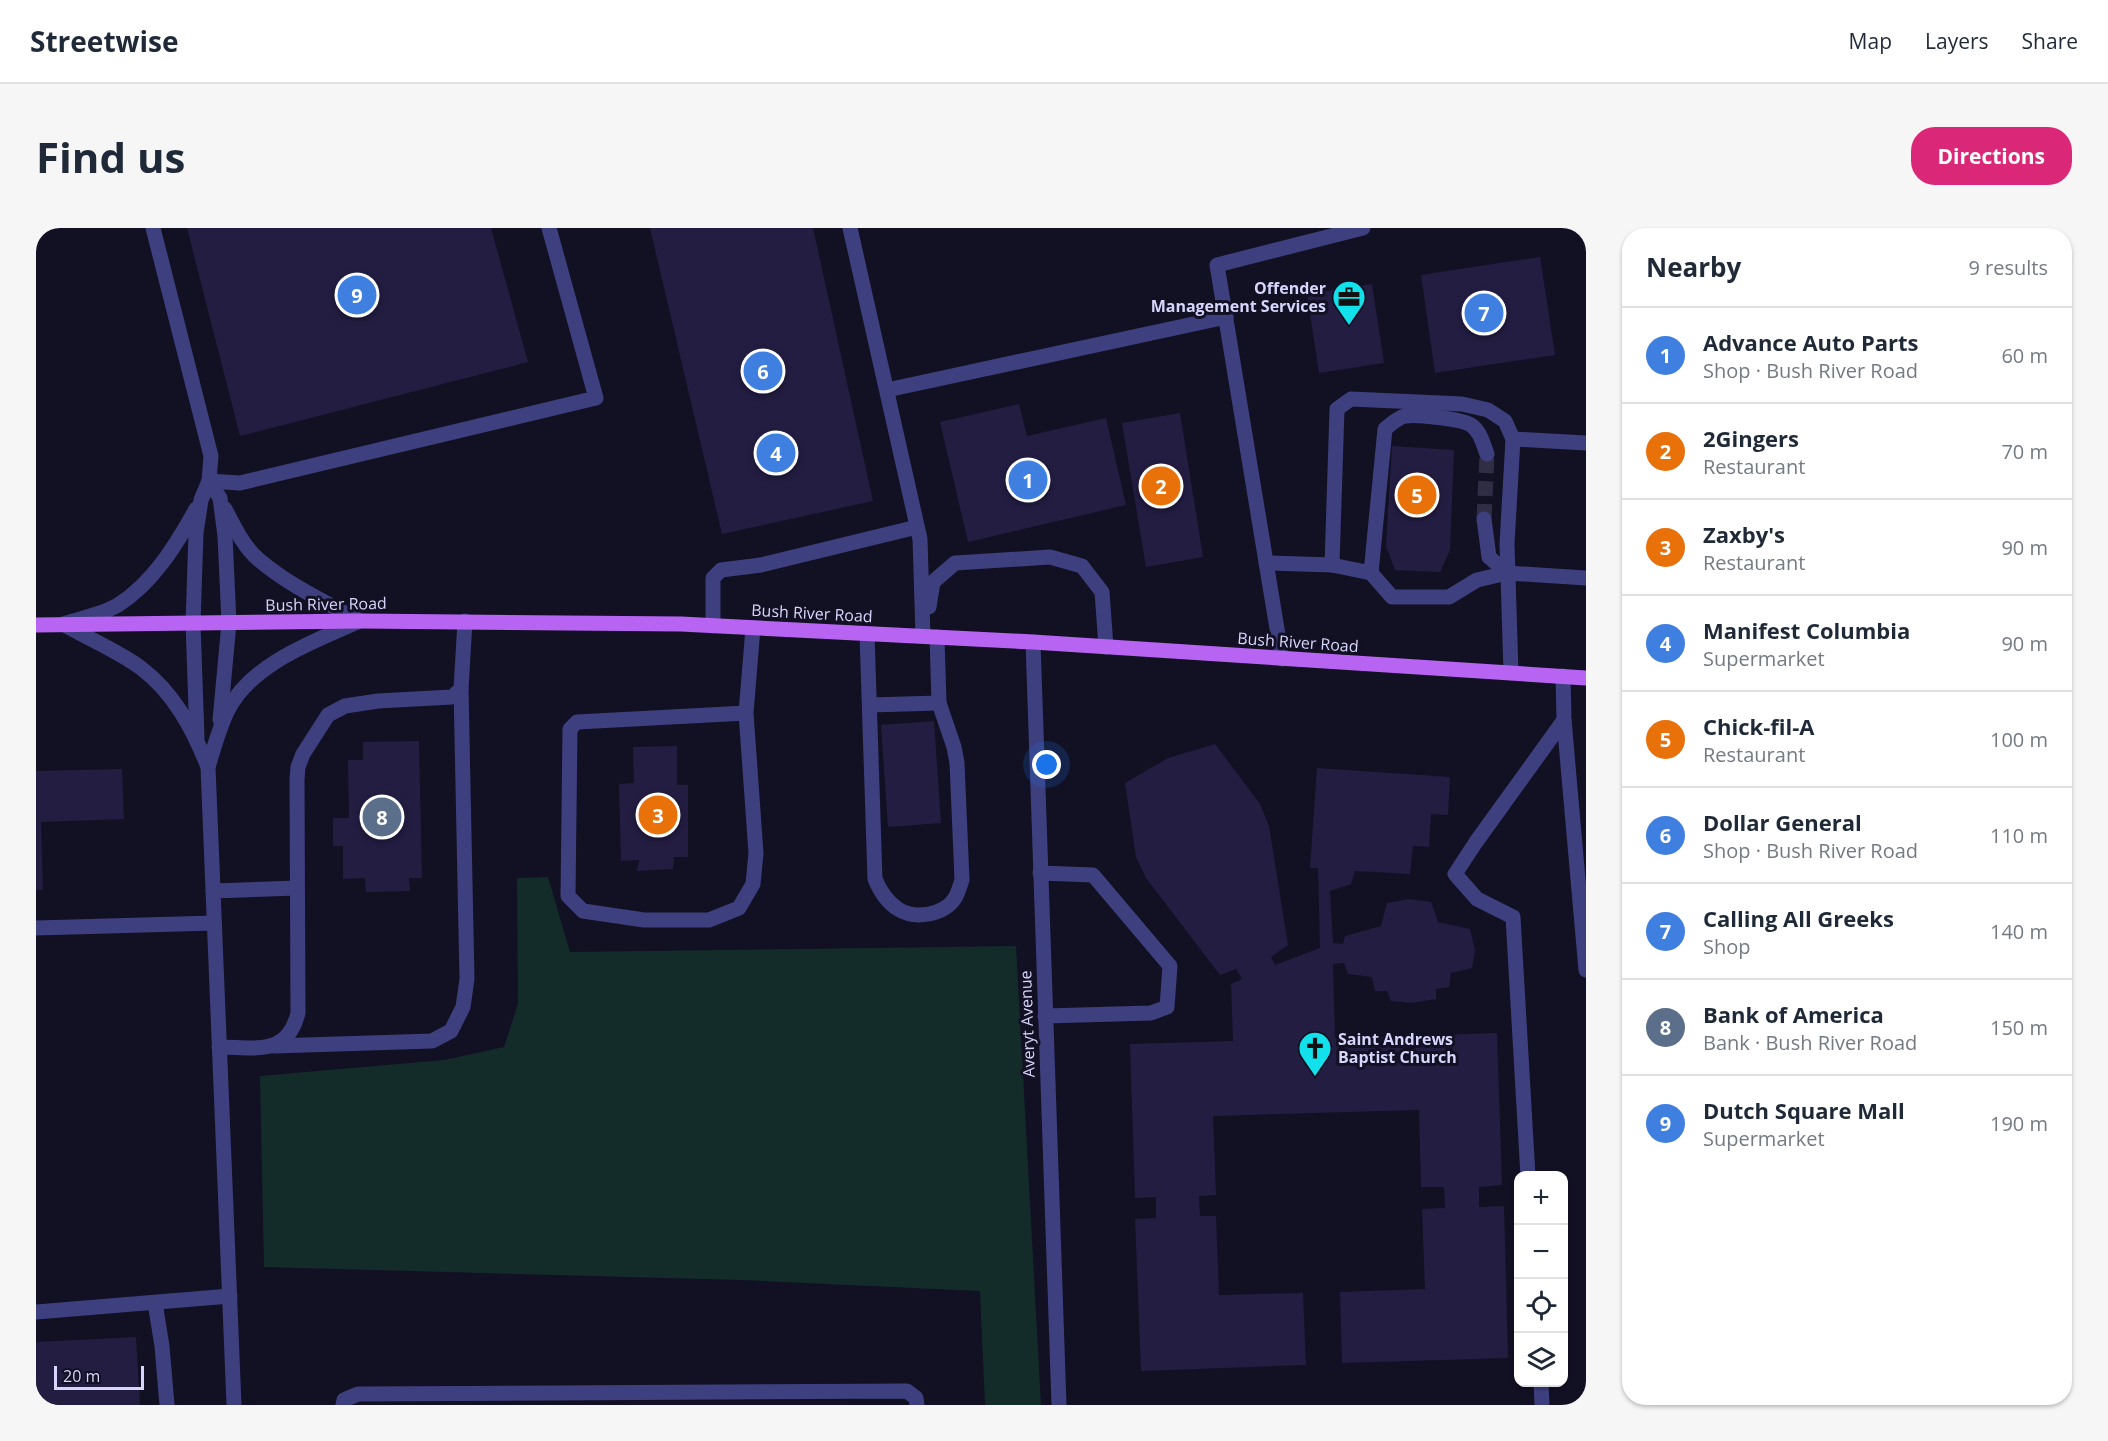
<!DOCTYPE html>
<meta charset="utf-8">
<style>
body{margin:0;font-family:"Open Sans",sans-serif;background:#f6f6f7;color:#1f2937}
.controls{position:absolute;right:18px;bottom:18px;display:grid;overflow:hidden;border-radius:12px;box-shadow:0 2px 4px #0004}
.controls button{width:54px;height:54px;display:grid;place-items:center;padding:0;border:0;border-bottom:2px solid #e0e1e3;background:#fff;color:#1f2937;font:30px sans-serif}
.scale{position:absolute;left:18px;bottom:15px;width:90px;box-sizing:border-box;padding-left:6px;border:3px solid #d7d5fc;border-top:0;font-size:16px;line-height:21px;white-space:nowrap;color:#d7d5fc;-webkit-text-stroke:4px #121023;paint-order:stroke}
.you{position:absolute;left:1011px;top:537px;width:21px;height:21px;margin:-15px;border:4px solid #fff;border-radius:50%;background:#1a73e8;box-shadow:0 0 0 9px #1a73e833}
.badge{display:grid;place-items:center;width:39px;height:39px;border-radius:50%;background:#db2777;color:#fff;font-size:20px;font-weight:700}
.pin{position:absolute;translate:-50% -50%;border:3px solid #fff;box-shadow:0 2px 6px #0006}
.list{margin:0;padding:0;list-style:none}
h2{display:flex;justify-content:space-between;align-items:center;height:78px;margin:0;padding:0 24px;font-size:26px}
h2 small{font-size:20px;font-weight:400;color:#747a83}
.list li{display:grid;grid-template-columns:39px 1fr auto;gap:18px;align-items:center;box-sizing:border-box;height:96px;padding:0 24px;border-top:2px solid #e0e1e3}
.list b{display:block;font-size:22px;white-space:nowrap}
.list p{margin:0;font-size:20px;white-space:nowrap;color:#747a83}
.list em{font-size:20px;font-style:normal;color:#747a83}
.icon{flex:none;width:33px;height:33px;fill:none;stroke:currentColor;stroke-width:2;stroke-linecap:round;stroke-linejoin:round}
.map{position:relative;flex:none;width:1550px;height:1177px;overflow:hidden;border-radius:24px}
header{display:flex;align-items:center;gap:36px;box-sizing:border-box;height:84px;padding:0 30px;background:#fff;border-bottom:2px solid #e0e1e3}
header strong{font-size:28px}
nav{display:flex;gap:33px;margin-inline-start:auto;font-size:21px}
.intro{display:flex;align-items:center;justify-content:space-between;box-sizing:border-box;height:144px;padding:0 36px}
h1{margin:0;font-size:42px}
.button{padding:15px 27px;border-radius:24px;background:#db2777;color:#fff;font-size:21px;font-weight:700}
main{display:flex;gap:36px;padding:0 36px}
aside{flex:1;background:#fff;border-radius:24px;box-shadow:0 2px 4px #0004}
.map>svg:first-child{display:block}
</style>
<header>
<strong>Streetwise</strong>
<nav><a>Map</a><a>Layers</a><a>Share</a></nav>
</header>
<div class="intro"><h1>Find us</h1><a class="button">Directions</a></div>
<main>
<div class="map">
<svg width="1550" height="1177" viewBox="0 0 1550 1177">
<rect width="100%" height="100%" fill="#121023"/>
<path fill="#132c2a" d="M512 649 534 724 980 718 1005 1177H949L944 1063 705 1052 228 1039 224 848 408 832 468 819 482 776 481 650Z"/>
<g fill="#231d42">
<path d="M151 0H455L492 134 204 208Z"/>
<path d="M614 0H777L837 273 686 306Z"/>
<path d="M1504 29 1519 127 1399 145 1385 47Z"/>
<path d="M1336 56 1348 135 1283 145 1271 66Z"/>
<path d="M983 176 991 208 1070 190 1090 277 932 314 904 194Z"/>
<path d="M1144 185 1167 329 1110 339 1086 195Z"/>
<path d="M1356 218 1418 222 1414 322 1404 344 1359 342 1350 318Z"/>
<path d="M898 493 905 595 852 599 845 497Z"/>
<path d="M383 513 386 650H373L374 663 330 664 329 650 307 651V618H297V590H313L312 532H327V514Z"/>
<path d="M1179 516 1224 576 1233 598 1252 717 1235 729 1239 737 1284 720 1282 640H1274L1281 540 1414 549 1412 587 1395 586 1393 619 1377 618 1374 646 1319 643 1315 656 1294 663 1297 715 1307 716 1309 708 1345 698 1351 675 1373 671 1395 674 1402 694 1434 701 1439 722 1436 740 1415 745 1413 759 1400 761V771L1375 775 1355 773 1351 763H1339L1336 749 1312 746 1308 735 1297 736 1299 810 1461 805 1466 957 1443 959V979L1468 978 1472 1130 1306 1135 1304 1064 1389 1061 1386 981 1409 980 1408 959H1385L1383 882 1177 888 1180 967 1163 968 1164 988H1180L1183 1067 1267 1065 1270 1137 1105 1143 1099 991 1120 990V969L1099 970 1094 816 1197 813 1195 756 1206 751 1200 741 1184 747 1110 650 1100 629 1089 555 1132 530Z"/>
<path d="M641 518V557H652V629H638L637 641 601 643 603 632 585 633 583 556 598 555 597 519Z"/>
<path d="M86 541 88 591 5 594 7 662H0V543Z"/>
<path d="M100 1109 104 1177H0V1114Z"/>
</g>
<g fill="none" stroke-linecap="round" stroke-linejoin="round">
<path stroke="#302e44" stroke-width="15" stroke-dasharray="15 8" stroke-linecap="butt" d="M1448 291 1451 226"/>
<g stroke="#3e3f7e" stroke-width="15">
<path d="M117 0 175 228 173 253 165 272 160 305 157 395 161 510"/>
<path d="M814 0 884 311 887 408"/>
<path d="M851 162 1190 89"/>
<path d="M1477 211 1550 215"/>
<path d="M173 253 204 255 560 170 513 0"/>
<path d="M173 253 184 270 189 308 193 395 184 492"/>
<path d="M189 281C198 298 207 318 222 331 252 357 289 374 324 393"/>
<path d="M1448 291 1453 329 1471 345"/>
<path d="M1230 335 1296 337 1335 345 1356 369H1413L1441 352 1471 345 1550 350"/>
<path d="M1296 337 1301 181 1315 171 1426 176 1452 182 1469 193 1477 211 1471 316 1475 445"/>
<path d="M1335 345 1349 201C1355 196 1361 190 1369 188 1380 186 1426 191 1435 197 1445 204 1447 216 1451 226"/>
<path d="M893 379 897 354 919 335 1014 329 1046 338 1066 364 1070 419"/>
<path d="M30 395C46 390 67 386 82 377 117 355 140 317 160 281"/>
<path d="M27 396C51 410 82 423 105 440 138 465 157 501 172 539"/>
<path d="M677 398V350L685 342 725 337 881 299"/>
<path d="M831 406 839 651C844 663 851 674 862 681 879 692 908 687 919 670 922 665 924 658 926 652L921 535 918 519 903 475 901 409"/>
<path d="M997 414 1023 1177"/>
<path d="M1246 431 1181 37 1327 0"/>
<path d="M1527 448 1528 492 1550 742"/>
<path d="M834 477 903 475"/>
<path d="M710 485 541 494 534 501 532 668 547 683 608 692H673L703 680 717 656 720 625 710 485 717 400"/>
<path d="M1004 645 1057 647 1134 738 1131 779 1115 785 1009 788"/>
<path d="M177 663 261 660"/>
<path d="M0 700 178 695"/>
<path d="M238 818 396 813 415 803 427 779 431 751 425 461"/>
<path d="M183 819C220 819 251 829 262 785L261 551 262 539 267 526 292 487 309 478 342 473 416 469 425 461 429 393"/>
<path d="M1492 948 1477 689 1441 671 1419 646 1440 614 1528 492"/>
<path d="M119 1075 126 1118 131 1177"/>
<path d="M0 1084 194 1068"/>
<path d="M1505 1154 1506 1177"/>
<path d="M198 1177 172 539C178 520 183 500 192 482 216 435 279 413 324 393"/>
<path d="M307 1177 308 1172 322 1166 871 1163 880 1170 881 1177"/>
</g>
<path stroke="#b764f3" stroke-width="15" d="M0 397 324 393 645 396 997 414 1550 450"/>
</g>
<defs>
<symbol id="office-pin" viewBox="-11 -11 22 30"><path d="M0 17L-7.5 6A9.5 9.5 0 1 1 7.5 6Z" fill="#12e0ea" stroke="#121023"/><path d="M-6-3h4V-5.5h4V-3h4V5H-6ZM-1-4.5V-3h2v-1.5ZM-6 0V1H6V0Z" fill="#111"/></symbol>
<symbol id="church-pin" viewBox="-11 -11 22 30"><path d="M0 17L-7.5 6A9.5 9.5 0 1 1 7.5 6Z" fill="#12e0ea" stroke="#121023"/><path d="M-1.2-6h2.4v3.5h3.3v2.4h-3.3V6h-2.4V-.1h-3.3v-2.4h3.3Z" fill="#111"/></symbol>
</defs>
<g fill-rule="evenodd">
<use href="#office-pin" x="1294" y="50" width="38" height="52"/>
<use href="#church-pin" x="1260" y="801" width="38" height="52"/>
</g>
<g text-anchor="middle" stroke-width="6" stroke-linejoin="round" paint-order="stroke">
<g font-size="16" font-weight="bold" fill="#d7d5fc" stroke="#121023" text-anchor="end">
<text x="1290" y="66">Offender<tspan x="1290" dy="18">Management Services</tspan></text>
<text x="1302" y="817" text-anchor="start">Saint Andrews<tspan x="1302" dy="18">Baptist Church</tspan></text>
</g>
<g font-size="16" fill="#d7d5fc" stroke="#121023">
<text transform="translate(290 376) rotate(-1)" y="6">Bush River Road</text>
<text transform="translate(776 385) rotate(3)" y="6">Bush River Road</text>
<text transform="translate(1262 414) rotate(4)" y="6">Bush River Road</text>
<text transform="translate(991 796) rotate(-92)" y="6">Averyt Avenue</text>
</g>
</g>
</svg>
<div class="controls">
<button>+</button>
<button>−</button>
<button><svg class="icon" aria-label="locate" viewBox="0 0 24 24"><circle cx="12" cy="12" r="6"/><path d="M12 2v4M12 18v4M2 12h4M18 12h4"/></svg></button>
<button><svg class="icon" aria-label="layers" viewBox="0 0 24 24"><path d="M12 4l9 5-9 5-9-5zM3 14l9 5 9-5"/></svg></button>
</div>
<div class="scale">20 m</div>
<div class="you"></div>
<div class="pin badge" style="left:992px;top:252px;background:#3f7fe0">1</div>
<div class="pin badge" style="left:1125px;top:258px;background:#e8710a">2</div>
<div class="pin badge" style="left:622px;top:587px;background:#e8710a">3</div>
<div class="pin badge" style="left:740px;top:225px;background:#3f7fe0">4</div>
<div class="pin badge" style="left:1381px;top:267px;background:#e8710a">5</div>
<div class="pin badge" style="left:727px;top:143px;background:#3f7fe0">6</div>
<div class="pin badge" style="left:1448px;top:85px;background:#3f7fe0">7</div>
<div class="pin badge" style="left:346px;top:589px;background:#5c6f8a">8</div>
<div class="pin badge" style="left:321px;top:67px;background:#3f7fe0">9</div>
</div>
<aside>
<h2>Nearby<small>9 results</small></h2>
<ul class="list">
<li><span class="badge" style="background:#3f7fe0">1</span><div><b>Advance Auto Parts</b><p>Shop · Bush River Road</p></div><em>60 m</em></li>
<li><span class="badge" style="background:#e8710a">2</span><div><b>2Gingers</b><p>Restaurant</p></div><em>70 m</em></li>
<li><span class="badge" style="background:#e8710a">3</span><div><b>Zaxby's</b><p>Restaurant</p></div><em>90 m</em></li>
<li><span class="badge" style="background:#3f7fe0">4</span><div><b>Manifest Columbia</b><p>Supermarket</p></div><em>90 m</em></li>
<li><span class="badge" style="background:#e8710a">5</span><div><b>Chick-fil-A</b><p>Restaurant</p></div><em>100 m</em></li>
<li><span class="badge" style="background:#3f7fe0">6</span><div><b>Dollar General</b><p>Shop · Bush River Road</p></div><em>110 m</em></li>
<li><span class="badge" style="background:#3f7fe0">7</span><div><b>Calling All Greeks</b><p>Shop</p></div><em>140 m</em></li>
<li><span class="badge" style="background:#5c6f8a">8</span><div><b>Bank of America</b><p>Bank · Bush River Road</p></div><em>150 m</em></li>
<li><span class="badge" style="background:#3f7fe0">9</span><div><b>Dutch Square Mall</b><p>Supermarket</p></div><em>190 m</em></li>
</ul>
</aside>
</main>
